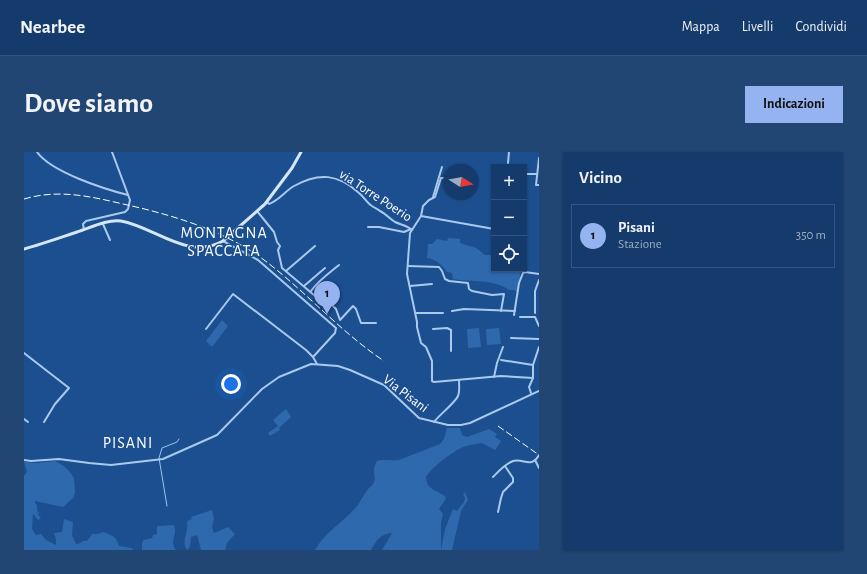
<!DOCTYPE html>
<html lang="it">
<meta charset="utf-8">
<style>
body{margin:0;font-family:"Alegreya Sans",sans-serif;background:#214673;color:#f1f3f6}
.controls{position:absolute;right:12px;top:12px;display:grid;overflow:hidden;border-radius:0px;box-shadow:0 1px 3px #0004}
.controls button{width:36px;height:36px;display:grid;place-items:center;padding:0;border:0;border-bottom:1px solid #33557e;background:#143b6b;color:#f1f3f6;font:20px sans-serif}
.compass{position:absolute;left:419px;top:12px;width:36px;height:36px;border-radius:50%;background:#143b6b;box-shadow:0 1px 3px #0004;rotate:101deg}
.you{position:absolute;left:207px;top:232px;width:14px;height:14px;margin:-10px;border:3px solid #fff;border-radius:50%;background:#1a73e8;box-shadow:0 0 0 6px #1a73e833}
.badge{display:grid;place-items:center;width:26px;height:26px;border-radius:50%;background:#95b2f1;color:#111;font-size:13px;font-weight:700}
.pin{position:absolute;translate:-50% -33px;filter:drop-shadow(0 1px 2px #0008)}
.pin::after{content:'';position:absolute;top:21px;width:14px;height:12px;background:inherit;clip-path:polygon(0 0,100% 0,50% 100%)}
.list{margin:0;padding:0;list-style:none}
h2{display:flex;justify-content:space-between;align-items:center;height:52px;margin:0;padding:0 16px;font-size:17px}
h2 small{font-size:13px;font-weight:400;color:#9dadc1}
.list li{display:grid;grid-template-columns:26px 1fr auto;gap:12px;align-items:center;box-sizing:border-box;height:64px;margin:0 8px 8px;padding:0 8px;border:1px solid #33557e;border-radius:0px}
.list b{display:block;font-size:15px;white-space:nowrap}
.list p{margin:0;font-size:13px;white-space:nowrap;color:#9dadc1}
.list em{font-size:13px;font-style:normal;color:#9dadc1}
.icon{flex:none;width:22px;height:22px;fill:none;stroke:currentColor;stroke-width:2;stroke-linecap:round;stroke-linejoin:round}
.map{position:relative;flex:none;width:515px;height:398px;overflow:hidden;border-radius:0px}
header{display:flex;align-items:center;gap:24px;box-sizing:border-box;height:56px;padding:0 20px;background:#143b6b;border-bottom:1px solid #33557e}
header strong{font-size:19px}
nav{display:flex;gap:22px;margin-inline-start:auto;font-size:14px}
.intro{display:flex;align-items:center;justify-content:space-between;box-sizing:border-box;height:96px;padding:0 24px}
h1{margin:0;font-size:28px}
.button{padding:10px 18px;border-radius:0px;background:#95b2f1;color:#111;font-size:14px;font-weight:700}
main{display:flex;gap:24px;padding:0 24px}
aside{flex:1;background:#143b6b;border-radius:0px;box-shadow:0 1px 3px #0004}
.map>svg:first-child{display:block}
</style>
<header>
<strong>Nearbee</strong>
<nav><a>Mappa</a><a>Livelli</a><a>Condividi</a></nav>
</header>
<div class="intro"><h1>Dove siamo</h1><a class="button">Indicazioni</a></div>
<main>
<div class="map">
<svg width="515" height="398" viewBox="0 0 515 398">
<rect width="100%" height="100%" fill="#1b4f8f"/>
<g fill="#2e69ad">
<path d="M424 86 436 87V91L452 96 461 103H466L470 105V117H495L497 119 493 140 490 138H485C471 127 446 130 429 127L428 121 423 120C418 113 412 107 403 106L404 92H408L413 87 423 89Z"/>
<path d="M198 168 204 174 188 195 182 189Z"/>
<path d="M455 176 457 195 444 196 443 177Z"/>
<path d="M475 176 477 192 463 193 462 177Z"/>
<path d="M262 257 267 265 255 276 256 278 246 284 244 281 254 274 249 268Z"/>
<path d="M423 276H436L438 283 443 285 465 277 473 282 471 285 477 289 471 298 458 291C452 292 445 293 439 295 427 301 409 314 402 325 402 338 415 339 422 345L421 348 415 357 419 362 417 371V398H358L368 381C356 382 352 389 347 398H291C301 380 321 369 334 353 337 348 340 342 344 337 346 335 349 333 350 330 353 324 346 321 353 309 360 307 368 309 375 308L416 292 420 287Z"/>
<path d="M31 309 40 314 46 320 50 326 51 341 49 346 39 355 11 349V351L13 353V359L15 360 14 363 17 366 14 368 10 363 9 362 8 377 12 383 17 382 22 388 32 393V387L30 381 38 380 40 367 49 370 48 383 52 392H54L59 389H63L68 382H74L79 380C88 383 93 385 95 394L108 396 109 398H0V324L3 320 0 310 13 311Z"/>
<path d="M441 340 444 348 437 359 428 398H417L421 377 429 357 433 359 440 350 441 346 439 342Z"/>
<path d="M188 358 190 367 188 375 190 381 204 375 211 382 203 391 201 398H177L173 383 167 385 166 395 163 398C157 389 165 380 163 369L168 367 167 365Z"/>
<path d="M150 373C154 383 145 388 152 398H118V391L119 390V388L128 386 129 383 133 382V374Z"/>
</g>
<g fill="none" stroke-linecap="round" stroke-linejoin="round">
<path stroke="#9cc4f0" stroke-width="1" d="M143 354 135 306 138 296 153 290 155 287"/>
<g stroke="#a9c9ee" stroke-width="2">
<path d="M13 0C27 20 80 37 104 43"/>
<path d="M515 6 512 33H515"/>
<path d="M484 11 485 0"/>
<path d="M500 22H513"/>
<path d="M425 26H417L411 45 405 48 399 54 397 64 386 81 383 122 393 170V175L397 191 402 195 408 209V229L410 230 477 224 509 226 505 235 507 241"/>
<path d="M409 45 418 15"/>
<path d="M243 50 245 52C256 48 261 39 270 34 295 20 314 22 335 41 340 45 343 51 348 54 351 56 354 57 356 59 362 62 366 67 371 70 377 73 383 73 388 78"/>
<path d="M233 59 250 80 253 90 256 94 254 98 258 116 297 149 307 152 312 157 316 168 329 154 332 157 337 171H352"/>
<path d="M397 64 470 77"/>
<path d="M79 72 86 88"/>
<path d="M344 75H355L380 80 387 77"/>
<path d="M60 78 59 72 62 69 101 60 104 57 106 48 88 0"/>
<path d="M199 89 234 108 312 176 311 181 289 205 293 212"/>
<path d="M384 114 415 115 418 119 421 127 425 129 444 131 445 137 448 139 468 143 480 142 477 159"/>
<path d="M262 119 291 94"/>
<path d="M280 134 301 116"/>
<path d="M386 134 408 132"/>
<path d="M287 139C295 128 304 122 315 113"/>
<path d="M428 159 440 157 491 159"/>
<path d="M392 161H419"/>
<path d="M511 161V139L515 128"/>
<path d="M490 163 495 131 499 121 501 120 515 122"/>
<path d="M496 165H511L515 174"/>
<path d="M182 177 209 142 282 198 289 205"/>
<path d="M409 177 423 176 427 178V199"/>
<path d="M487 186 515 187"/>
<path d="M0 201 45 236 31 252 20 270"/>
<path d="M477 208 509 213"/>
<path d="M470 225 473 211 479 195"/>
<path d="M509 226V213L515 195"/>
<path d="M0 267 4 270"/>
<path d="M410 270C415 263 431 251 434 244 436 239 435 234 435 228"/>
<path d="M0 308 7 309 35 307 65 311 87 313 139 307 193 283 238 237 255 225 287 212 314 214 326 218 360 233 395 266 424 273H437L446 271 515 239"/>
<path d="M511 308 515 316"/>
<path d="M469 325C475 319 481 312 489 309 500 306 507 317 515 303"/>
<path d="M474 360 477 346 479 340 489 330V326L481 314"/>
</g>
<path stroke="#d6e6fa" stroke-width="3" d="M0 97C18 92 35 86 53 80 66 76 83 67 97 69 131 75 164 109 199 89L241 52 268 16 277 0"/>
<g stroke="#fff" stroke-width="1" stroke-dasharray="7 3" stroke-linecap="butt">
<path d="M0 47C34 37 65 44 99 52 149 63 203 79 244 111 284 142 318 181 360 209"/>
<path d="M474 274 515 303"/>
</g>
</g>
<g text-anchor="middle" stroke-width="3" stroke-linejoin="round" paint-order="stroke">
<g font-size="14" fill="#fff" stroke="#1b4f8f">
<text transform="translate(352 43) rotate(33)" y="5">via Torre Poerio</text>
<text transform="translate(382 241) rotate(37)" y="5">Via Pisani</text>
</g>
<g font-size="16" letter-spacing="1" fill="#fff" stroke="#1b4f8f">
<text x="200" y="86">MONTAGNA<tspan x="200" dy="18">SPACCATA</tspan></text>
<text x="104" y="296">PISANI</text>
</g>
</g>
</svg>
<div class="controls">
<button>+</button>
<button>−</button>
<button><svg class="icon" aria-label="locate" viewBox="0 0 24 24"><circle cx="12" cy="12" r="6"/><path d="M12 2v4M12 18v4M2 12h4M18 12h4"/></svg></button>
</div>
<svg class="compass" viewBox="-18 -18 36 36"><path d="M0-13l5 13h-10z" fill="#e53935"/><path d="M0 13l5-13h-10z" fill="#9dadc1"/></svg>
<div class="you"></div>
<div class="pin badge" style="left:303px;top:162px">1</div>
</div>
<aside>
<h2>Vicino<small></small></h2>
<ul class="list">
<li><span class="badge">1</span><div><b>Pisani</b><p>Stazione</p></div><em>350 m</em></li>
</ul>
</aside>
</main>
